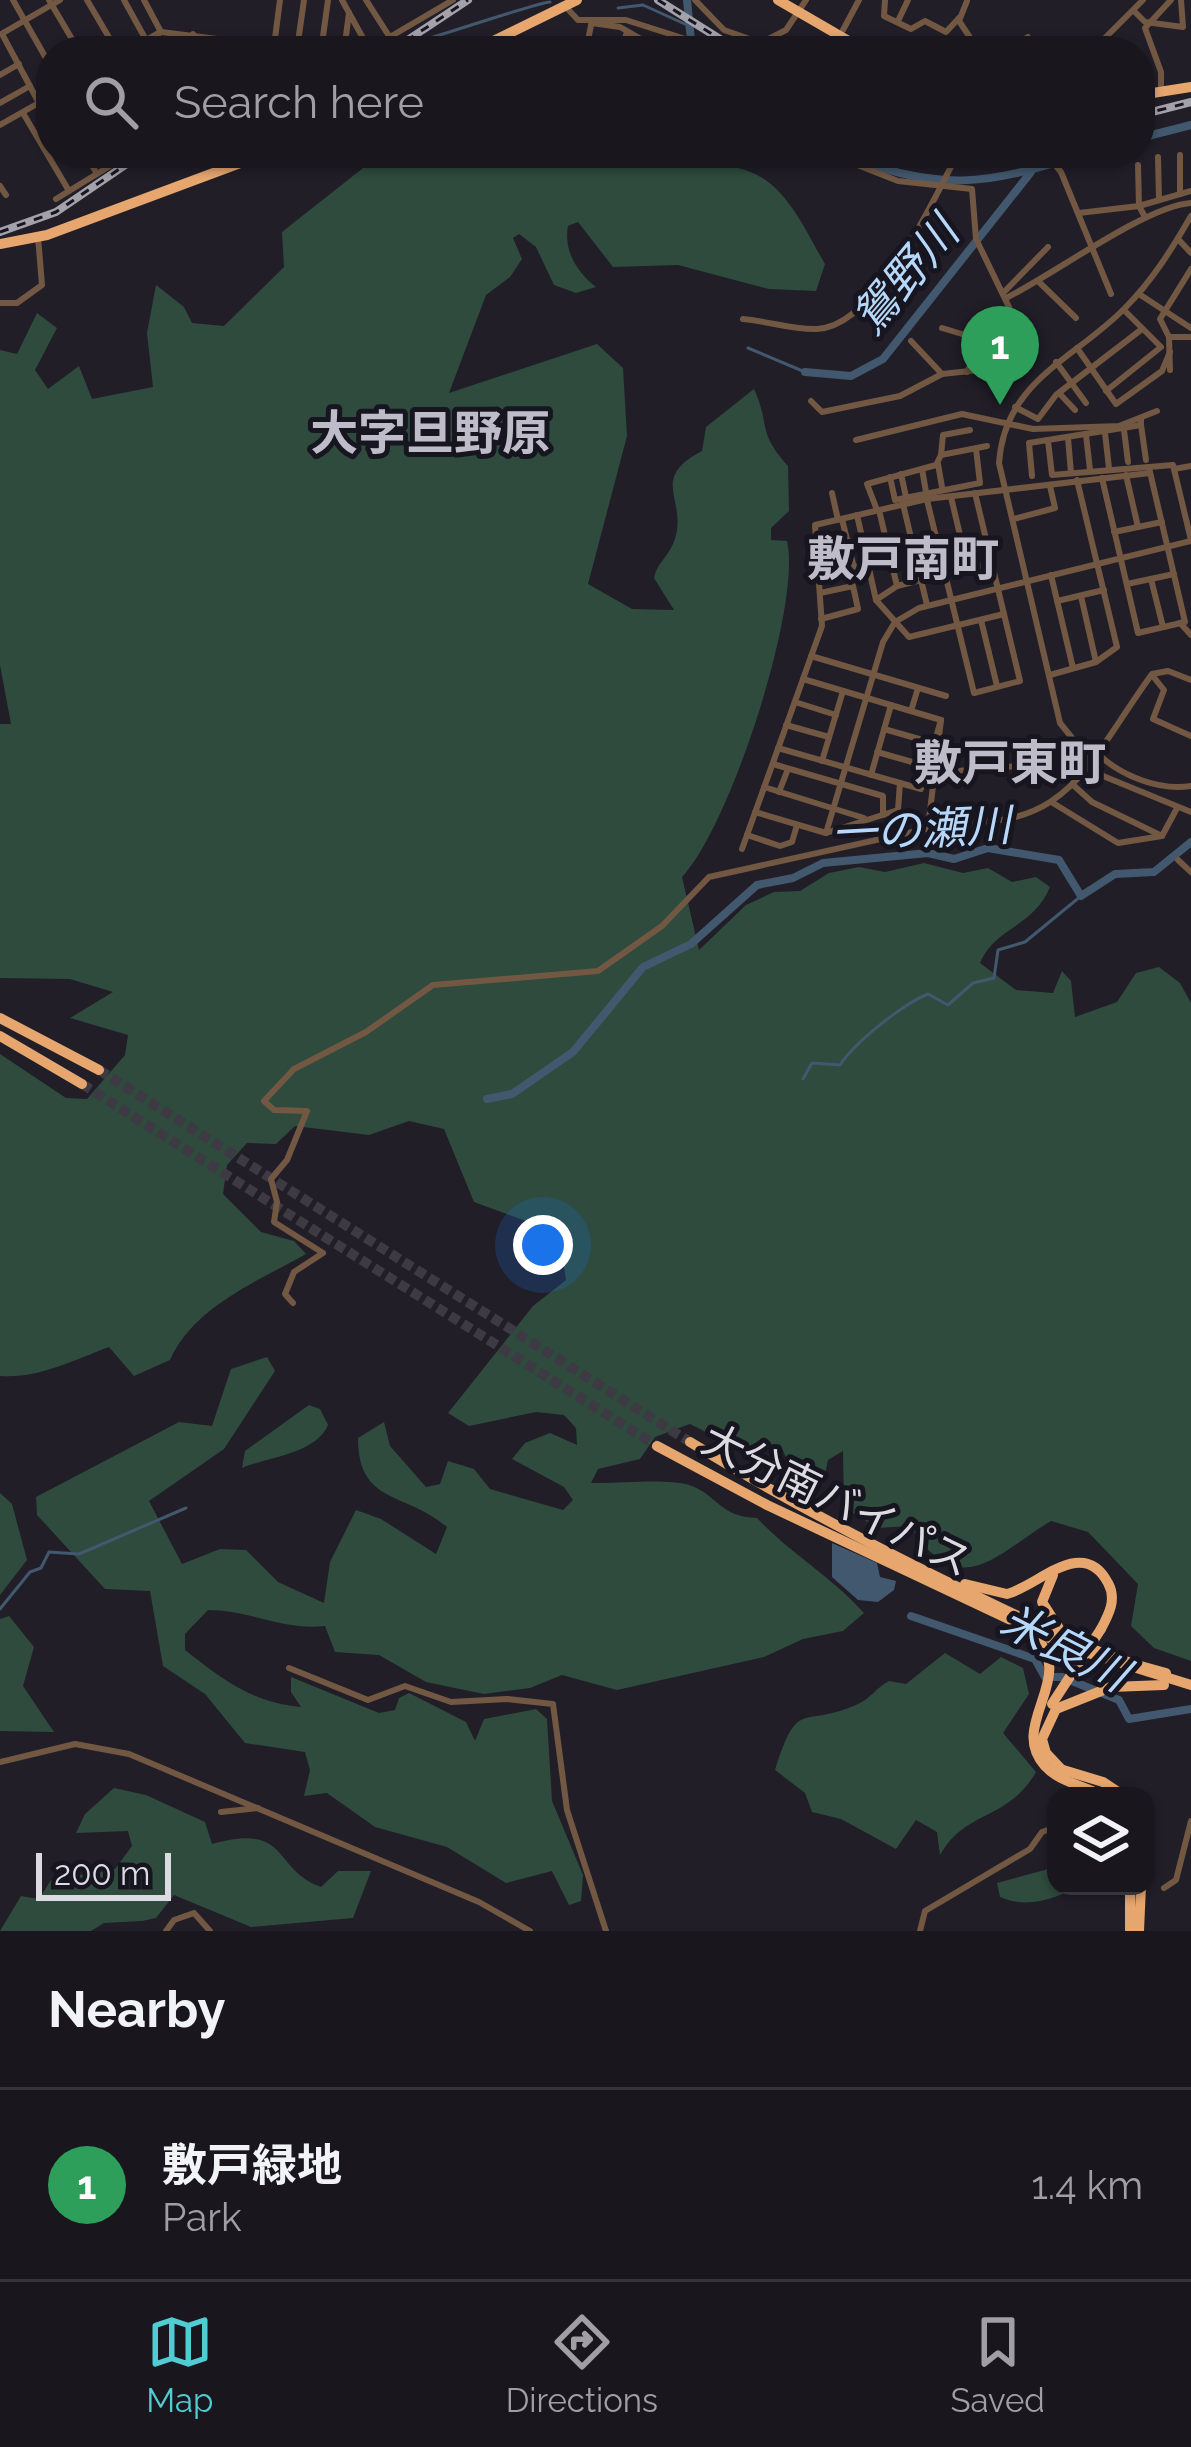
<!DOCTYPE html>
<meta charset="utf-8">
<style>
body{margin:0;font-family:Raleway,"Noto Sans JP",sans-serif;background:#221f27;color:#f1f3f6}
.controls{position:absolute;right:36px;bottom:36px;display:grid;overflow:hidden;border-radius:24px;box-shadow:0 3px 9px #0004}
.controls button{width:108px;height:108px;display:grid;place-items:center;padding:0;border:0;border-bottom:3px solid #37353c;background:#19161e;color:#f1f3f6;font:60px sans-serif}
.scale{position:absolute;left:36px;bottom:30px;width:135px;box-sizing:border-box;padding-left:12px;border:6px solid #dcdbe2;border-top:0;font-size:33px;line-height:42px;white-space:nowrap;color:#dcdbe2;-webkit-text-stroke:9px #17151f;paint-order:stroke}
.you{position:absolute;left:543px;top:1245px;width:42px;height:42px;margin:-30px;border:9px solid #fff;border-radius:50%;background:#1a73e8;box-shadow:0 0 0 18px #1a73e833}
.badge{display:grid;place-items:center;width:78px;height:78px;border-radius:50%;background:#51ccd3;color:#fff;font-size:39px;font-weight:700}
.pin{position:absolute;translate:-50% -99px;filter:drop-shadow(0 3px 6px #0008)}
.pin::after{content:'';position:absolute;top:63px;width:42px;height:36px;background:inherit;clip-path:polygon(0 0,100% 0,50% 100%)}
.list{margin:0;padding:0;list-style:none}
h2{display:flex;justify-content:space-between;align-items:center;height:156px;margin:0;padding:0 48px;font-size:51px}
h2 small{font-size:39px;font-weight:400;color:#9f9fa4}
.list li{display:grid;grid-template-columns:78px 1fr auto;gap:36px;align-items:center;box-sizing:border-box;height:192px;padding:0 48px;border-top:3px solid #37353c}
.list b{display:block;font-size:45px;white-space:nowrap}
.list p{margin:0;font-size:39px;white-space:nowrap;color:#9f9fa4}
.list em{font-size:39px;font-style:normal;color:#9f9fa4}
.icon{flex:none;width:66px;height:66px;fill:none;stroke:currentColor;stroke-width:2;stroke-linecap:round;stroke-linejoin:round}
.map{position:relative;flex:none;width:1191px;height:1931px;overflow:hidden}
.search{position:absolute;background:#19161e;box-shadow:0 3px 9px #0004;left:36px;right:36px;top:36px;height:132px;display:flex;align-items:center;gap:30px;box-sizing:border-box;padding:0 42px;border-radius:48px;color:#9f9fa4;font-size:45px}
.sheet{height:348px;background:#19161e}
nav{display:flex;justify-content:space-around;align-items:center;box-sizing:border-box;height:168px;border-top:3px solid #37353c;background:#19161e;font-size:33px;color:#9f9fa4}
nav a{display:grid;justify-items:center;gap:6px}
nav .on{color:#51ccd3}
.map>svg:first-child{display:block}
</style>
<div class="map">
<svg width="1191" height="1931" viewBox="0 0 1191 1931">
<rect width="100%" height="100%" fill="#211e28"/>
<g fill="#2e4b3d">
<path d="M382 153H695C715 167 736 164 757 175 790 192 807 234 825 264L816 291 769 289 678 265 613 267 578 222 568 226C563 252 579 274 596 287L576 293 554 285 536 247 519 234 513 238 522 259 510 277 486 295 449 393 597 344 623 368 627 436 588 584 632 609 674 610 654 578C657 563 667 558 673 544 691 501 646 480 702 451L706 427 754 389C771 426 756 430 788 466L789 511 771 528V540L787 541C802 606 730 826 682 877L699 950 746 905 774 892 800 891 829 873 859 867 885 872 924 863 963 873 988 868 1012 882 1036 877 1050 887C1033 928 996 926 980 963L1016 990 1053 993 1062 971 1071 981 1075 1017 1117 1002 1136 973 1159 967 1180 983 1191 1003V1661L1154 1648 1131 1626 1138 1584 1088 1532 1051 1521C997 1553 960 1605 910 1526L877 1528 844 1507 843 1451 828 1460 823 1484 814 1489 790 1468 782 1448 743 1451 690 1424 655 1437 640 1459 598 1469 591 1483C617 1484 665 1478 689 1485 717 1494 719 1517 757 1518 791 1554 832 1577 864 1613L843 1631 803 1639 764 1657 617 1690 562 1675 530 1688 484 1694 426 1682 379 1655 335 1652 325 1626C283 1631 250 1610 208 1610L185 1634V1650C222 1679 253 1703 301 1707L291 1692V1677L379 1713 395 1710 399 1698 409 1693 466 1722 475 1741 484 1719 536 1709 547 1719 552 1801 583 1875 581 1901 569 1905 552 1871 506 1883 447 1847 375 1827 327 1793 304 1796 310 1770 305 1752 245 1743 205 1694 163 1666 150 1591 105 1589 37 1515 36 1497 179 1422 212 1426 231 1369 267 1357 275 1371 224 1449 149 1501 182 1564 220 1549 246 1550 278 1582 324 1603 330 1562 356 1510 381 1519 436 1554 447 1527C405 1491 358 1505 358 1438L384 1422 390 1446 426 1487 440 1484 448 1461 474 1469 490 1489 563 1510 573 1500 564 1487 512 1459 525 1443 550 1433 577 1445 576 1428 564 1415 536 1412 469 1426 448 1413 533 1306 566 1280 559 1233 474 1202 444 1129 409 1121 369 1135 295 1126 276 1144 247 1143 227 1165 223 1194 261 1232 294 1241 306 1254C258 1281 193 1307 170 1360L134 1376 109 1347C74 1360 37 1379 0 1376V1054L66 1098 87 1099 125 1055 128 1035 70 1018 113 992 70 979 0 978V724H11L0 665V350L17 354 37 313 57 328 35 370 48 389 79 366 92 399 153 387 147 333 156 285 184 307 192 323 224 326 284 267 282 232Z"/>
<path d="M309 1405 320 1409 328 1425C316 1454 267 1457 242 1468L245 1451Z"/>
<path d="M0 1493 12 1504 27 1560 0 1595Z"/>
<path d="M9 1616 34 1647 23 1686 54 1732 0 1731V1619Z"/>
<path d="M945 1653 980 1674 1001 1657 1023 1668 1029 1694 1003 1733 1036 1772C1007 1822 966 1809 940 1855L937 1832 916 1820 896 1849 841 1819 812 1812 805 1793 775 1770C799 1695 801 1730 858 1704 870 1699 877 1687 889 1681L906 1684Z"/>
<path d="M114 1788 146 1795 205 1822 212 1844C291 1822 271 1869 321 1887L338 1871H371L353 1918 251 1927 174 1895 156 1918 142 1921 104 1923 91 1931H0L21 1896 39 1899 51 1880 115 1869 132 1846 128 1831 76 1833 85 1814Z"/>
<path d="M1056 1867V1886H1084C1055 1897 1030 1910 1000 1897L997 1883Z"/>
</g>
<path fill="#42586e" d="M832 1543 877 1563 880 1577 896 1581 894 1590 878 1602 858 1600 832 1577Z"/>
<g fill="none" stroke-linecap="round" stroke-linejoin="round">
<g stroke="#42586e" stroke-width="3">
<path d="M618 8 643 5 687 25"/>
<path d="M416 51C420 45 423 40 430 38 448 33 543 1 550 2"/>
<path d="M748 348 805 372"/>
<path d="M803 1079 812 1063 840 1065C855 1042 903 1004 928 994L948 1005 973 983 994 978 998 950 1025 942 1081 896"/>
<path d="M0 1609 30 1572 41 1568 49 1552 79 1554 186 1508"/>
</g>
<g stroke="#42586e" stroke-width="8">
<path d="M687 0 692 51"/>
<path d="M1140 138 1191 125"/>
<path d="M838 153C944 193 981 186 1088 153"/>
<path d="M805 372 851 376 883 359 1031 172"/>
<path d="M487 1099 512 1094 573 1052 643 967 691 944 757 885 793 878 823 863 928 853 954 859 988 848 1059 860 1081 896 1115 874 1154 872 1191 842"/>
<path d="M911 1616 1035 1659 1045 1677H1062L1119 1700 1129 1719 1191 1709"/>
</g>
<g stroke="#3d3a44" stroke-width="10" stroke-dasharray="10 5" stroke-linecap="butt">
<path d="M99 1070 690 1442"/>
<path d="M82 1084 657 1446"/>
</g>
<g stroke="#725843" stroke-width="6">
<path d="M13 0 51 67"/>
<path d="M49 0 79 51"/>
<path d="M87 0 117 51"/>
<path d="M124 0 146 40"/>
<path d="M144 0 161 32 313 51"/>
<path d="M342 0 369 49"/>
<path d="M366 0 389 36"/>
<path d="M695 0 724 30 761 43 786 30 806 0"/>
<path d="M885 0 884 16 911 29 925 21 946 32 959 18"/>
<path d="M967 1 959 21 979 51"/>
<path d="M565 6 578 20H626L723 51"/>
<path d="M1134 11 1145 22 1183 27 1181 0"/>
<path d="M898 21 908 0"/>
<path d="M592 23 620 27 641 39 644 51"/>
<path d="M843 30 859 0"/>
<path d="M3 33 60 0"/>
<path d="M2 34 39 103"/>
<path d="M157 34 167 51"/>
<path d="M193 34 200 51"/>
<path d="M274 46 280 0"/>
<path d="M297 49 304 0"/>
<path d="M127 51 160 32"/>
<path d="M321 51 328 0"/>
<path d="M344 51 349 13"/>
<path d="M366 51 453 0"/>
<path d="M586 51 592 20"/>
<path d="M599 51 603 40"/>
<path d="M621 51 627 32"/>
<path d="M1006 51 1028 37"/>
<path d="M1092 51 1143 0"/>
<path d="M0 75 19 64"/>
<path d="M1161 91V72L1145 28 1171 0"/>
<path d="M0 103 30 86"/>
<path d="M23 113 69 191"/>
<path d="M0 125 51 96"/>
<path d="M84 153 96 172"/>
<path d="M1045 153 1061 172 1111 294"/>
<path d="M1158 157 1159 200"/>
<path d="M0 186 6 195"/>
<path d="M1180 194V155"/>
<path d="M56 199 131 153"/>
<path d="M1079 213 1139 206 1138 165"/>
<path d="M1191 216C1172 249 1152 281 1125 308 1074 360 1005 380 999 463L1060 723 1103 776 1191 812"/>
<path d="M1145 217 1139 206 1191 191"/>
<path d="M1178 239 1191 253"/>
<path d="M1191 269 1160 319 1169 337H1191"/>
<path d="M1039 282 1076 318"/>
<path d="M1005 291 1048 247"/>
<path d="M1139 294 1191 328"/>
<path d="M1008 297C1056 273 1146 206 1191 203"/>
<path d="M0 303H17L42 285 38 237"/>
<path d="M743 319C767 321 793 330 817 329 877 326 934 199 958 153"/>
<path d="M942 328 982 340 967 372"/>
<path d="M1169 338 1170 370"/>
<path d="M911 341 942 374"/>
<path d="M1077 348 1116 404 1162 371 1170 352"/>
<path d="M1056 362 1086 403"/>
<path d="M1106 391 1161 347 1124 310"/>
<path d="M1059 393 1075 410"/>
<path d="M811 401 822 412 900 396 942 374 988 369 1026 342 976 239 972 189 898 181 827 153"/>
<path d="M1015 407 1038 419 1056 395 1142 329"/>
<path d="M1141 425 1146 460"/>
<path d="M1124 430 1128 462"/>
<path d="M1105 433 1109 468"/>
<path d="M1086 435 1090 470"/>
<path d="M1068 438 1071 473"/>
<path d="M856 440 962 414 1033 429 1119 426 1157 411"/>
<path d="M1048 441 1052 475 1173 465 1191 540"/>
<path d="M941 455 943 435 970 430"/>
<path d="M938 464 942 487"/>
<path d="M922 469 926 492"/>
<path d="M1174 469 1191 466"/>
<path d="M901 474 906 497"/>
<path d="M1126 475 1138 527"/>
<path d="M1032 476 1029 443 1141 425V418"/>
<path d="M890 477 895 500 980 483 976 449"/>
<path d="M1102 478 1138 633 1185 622 1149 468"/>
<path d="M832 493 838 520"/>
<path d="M951 497 968 569"/>
<path d="M927 500 974 693 1020 681 975 493"/>
<path d="M903 504 927 605"/>
<path d="M877 510 867 484 936 465 941 455 987 446"/>
<path d="M879 510 897 586"/>
<path d="M857 515 876 600 909 637 1004 614"/>
<path d="M842 519 854 568"/>
<path d="M1014 519 1055 508 1050 486"/>
<path d="M1114 532 1162 522"/>
<path d="M817 551 848 545"/>
<path d="M945 574 992 563"/>
<path d="M1051 575 1073 668"/>
<path d="M819 576 868 564"/>
<path d="M1151 579 1163 627"/>
<path d="M1127 584 1174 574"/>
<path d="M820 593 853 586 858 609 821 619"/>
<path d="M1081 596 1096 662"/>
<path d="M876 600 897 586 921 580"/>
<path d="M1057 601 1104 590"/>
<path d="M981 620 997 686"/>
<path d="M1180 623 1191 635"/>
<path d="M811 656 946 696"/>
<path d="M1050 675 1096 662 1117 647 1077 480"/>
<path d="M1152 675 1164 690 1153 719 1191 736"/>
<path d="M803 679 941 720"/>
<path d="M795 702 836 715"/>
<path d="M911 711 918 688"/>
<path d="M941 720 929 819C1068 838 1083 769 1152 674L1168 671 1191 680"/>
<path d="M786 725 829 737"/>
<path d="M884 729 933 743"/>
<path d="M778 748 921 789 941 720"/>
<path d="M877 752 926 766"/>
<path d="M1099 755C1122 776 1159 791 1191 786"/>
<path d="M822 761 843 691"/>
<path d="M773 764 883 796V815"/>
<path d="M934 773 1041 764"/>
<path d="M871 775 891 705"/>
<path d="M1072 784 1092 802 1162 836 1176 810"/>
<path d="M764 787 864 818"/>
<path d="M779 792 788 769"/>
<path d="M1053 803 1118 843 1162 836"/>
<path d="M755 812 826 833 898 810 900 783"/>
<path d="M826 833 883 642 895 622 919 608 1191 541"/>
<path d="M747 835 780 846 792 842 797 825"/>
<path d="M742 849 822 626 815 525 927 499 1150 473"/>
<path d="M1178 860 1191 872"/>
<path d="M293 1303 285 1294 294 1272 323 1253 274 1222 277 1202 271 1179 287 1160 307 1111 274 1110 264 1101 294 1069 366 1032 433 985 598 971 662 926 709 877 926 829"/>
<path d="M289 1668 368 1700 405 1686 451 1702 507 1699 553 1704 567 1810 606 1931"/>
<path d="M0 1762 75 1744 129 1754 479 1902 530 1931"/>
<path d="M221 1812 258 1808"/>
<path d="M1114 1886 1121 1887"/>
<path d="M1164 1888 1176 1880 1191 1821"/>
<path d="M166 1931 174 1920 194 1913 210 1931"/>
<path d="M920 1931 925 1911 1030 1849 1042 1832 1056 1827"/>
</g>
<g stroke="#e6a66e" stroke-width="10">
<path d="M778 0 866 51"/>
<path d="M473 51 577 0"/>
<path d="M1140 95 1191 87"/>
<path d="M0 244 47 235 267 153"/>
<path d="M0 1018 99 1070"/>
<path d="M0 1036 82 1084"/>
<path d="M690 1442C780 1497 873 1546 968 1592 1032 1623 1097 1656 1166 1673"/>
<path d="M657 1446 767 1505 1066 1646 1191 1685"/>
<path d="M1053 1575 1042 1602 1060 1630"/>
<path d="M965 1584 1007 1594C1038 1586 1083 1535 1108 1583 1117 1599 1109 1614 1101 1629"/>
<path d="M1034 1636C1079 1677 1007 1725 1045 1766 1059 1782 1085 1786 1103 1796"/>
<path d="M1060 1769 1103 1782 1124 1796"/>
<path d="M1061 1769 1046 1753 1042 1739 1056 1709 1111 1687 1164 1685"/>
<path d="M1130 1931V1886"/>
<path d="M1139 1931 1141 1886"/>
</g>
<defs>
<g id="rail">
<path d="M658 0 739 51"/>
<path d="M391 51 468 0"/>
<path d="M1140 115 1191 102"/>
<path d="M0 232 56 212 143 153"/>
</g>
</defs>
<use href="#rail" stroke="#a3a2aa" stroke-width="8"/>
<use href="#rail" stroke="#17151f" stroke-width="3" stroke-dasharray="9" stroke-linecap="butt"/>
<path stroke="#e6a66e" stroke-width="10" d="M1052 1704 1101 1629"/>
</g>
<g text-anchor="middle" stroke-width="10" stroke-linejoin="round" paint-order="stroke">
<g font-size="42" fill="#dcdbe2" stroke="#17151f">
<text transform="translate(837 1500) rotate(26)" y="15">大分南バイパス</text>
</g>
<g font-size="45" font-style="italic" fill="#b6d8fa" stroke="#17151f">
<text transform="translate(905 275) rotate(-50)" y="16">鴛野川</text>
<text transform="translate(921 829) rotate(-3)" y="16">一の瀬川</text>
<text transform="translate(1065 1647) rotate(27)" y="16">米良川</text>
</g>
<g font-size="48" font-weight="bold" fill="#bebcc9" stroke="#17151f">
<text x="430" y="450">大字旦野原</text>
<text x="903" y="576">敷戸南町</text>
<text x="1010" y="780">敷戸東町</text>
</g>
</g>
</svg>
<div class="controls">
<button><svg class="icon" aria-label="layers" viewBox="0 0 24 24"><path d="M12 4l9 5-9 5-9-5zM3 14l9 5 9-5"/></svg></button>
</div>
<div class="scale">200 m</div>
<div class="you"></div>
<div class="pin badge" style="left:1000px;top:405px;background:#2e9e5b">1</div>
<div class="search"><svg class="icon" aria-label="search" viewBox="0 0 24 24"><circle cx="10" cy="10" r="6"/><path d="M15 15l6 6"/></svg>Search here</div>
</div>
<section class="sheet">
<h2>Nearby<small></small></h2>
<ul class="list">
<li><span class="badge" style="background:#2e9e5b">1</span><div><b>敷戸緑地</b><p>Park</p></div><em>1.4 km</em></li>
</ul>
</section>
<nav>
<a class="on"><svg class="icon" aria-label="map" viewBox="0 0 24 24"><path d="M3 6l6-2 6 2 6-2v14l-6 2-6-2-6 2zM9 4v14M15 6v14"/></svg>Map</a>
<a><svg class="icon" aria-label="directions" viewBox="0 0 24 24"><path d="M12 3l9 9-9 9-9-9zM9 14v-3h6M13 9l2 2-2 2"/></svg>Directions</a>
<a><svg class="icon" aria-label="saved" viewBox="0 0 24 24"><path d="M7 4h10v16l-5-4-5 4z"/></svg>Saved</a>
</nav>
